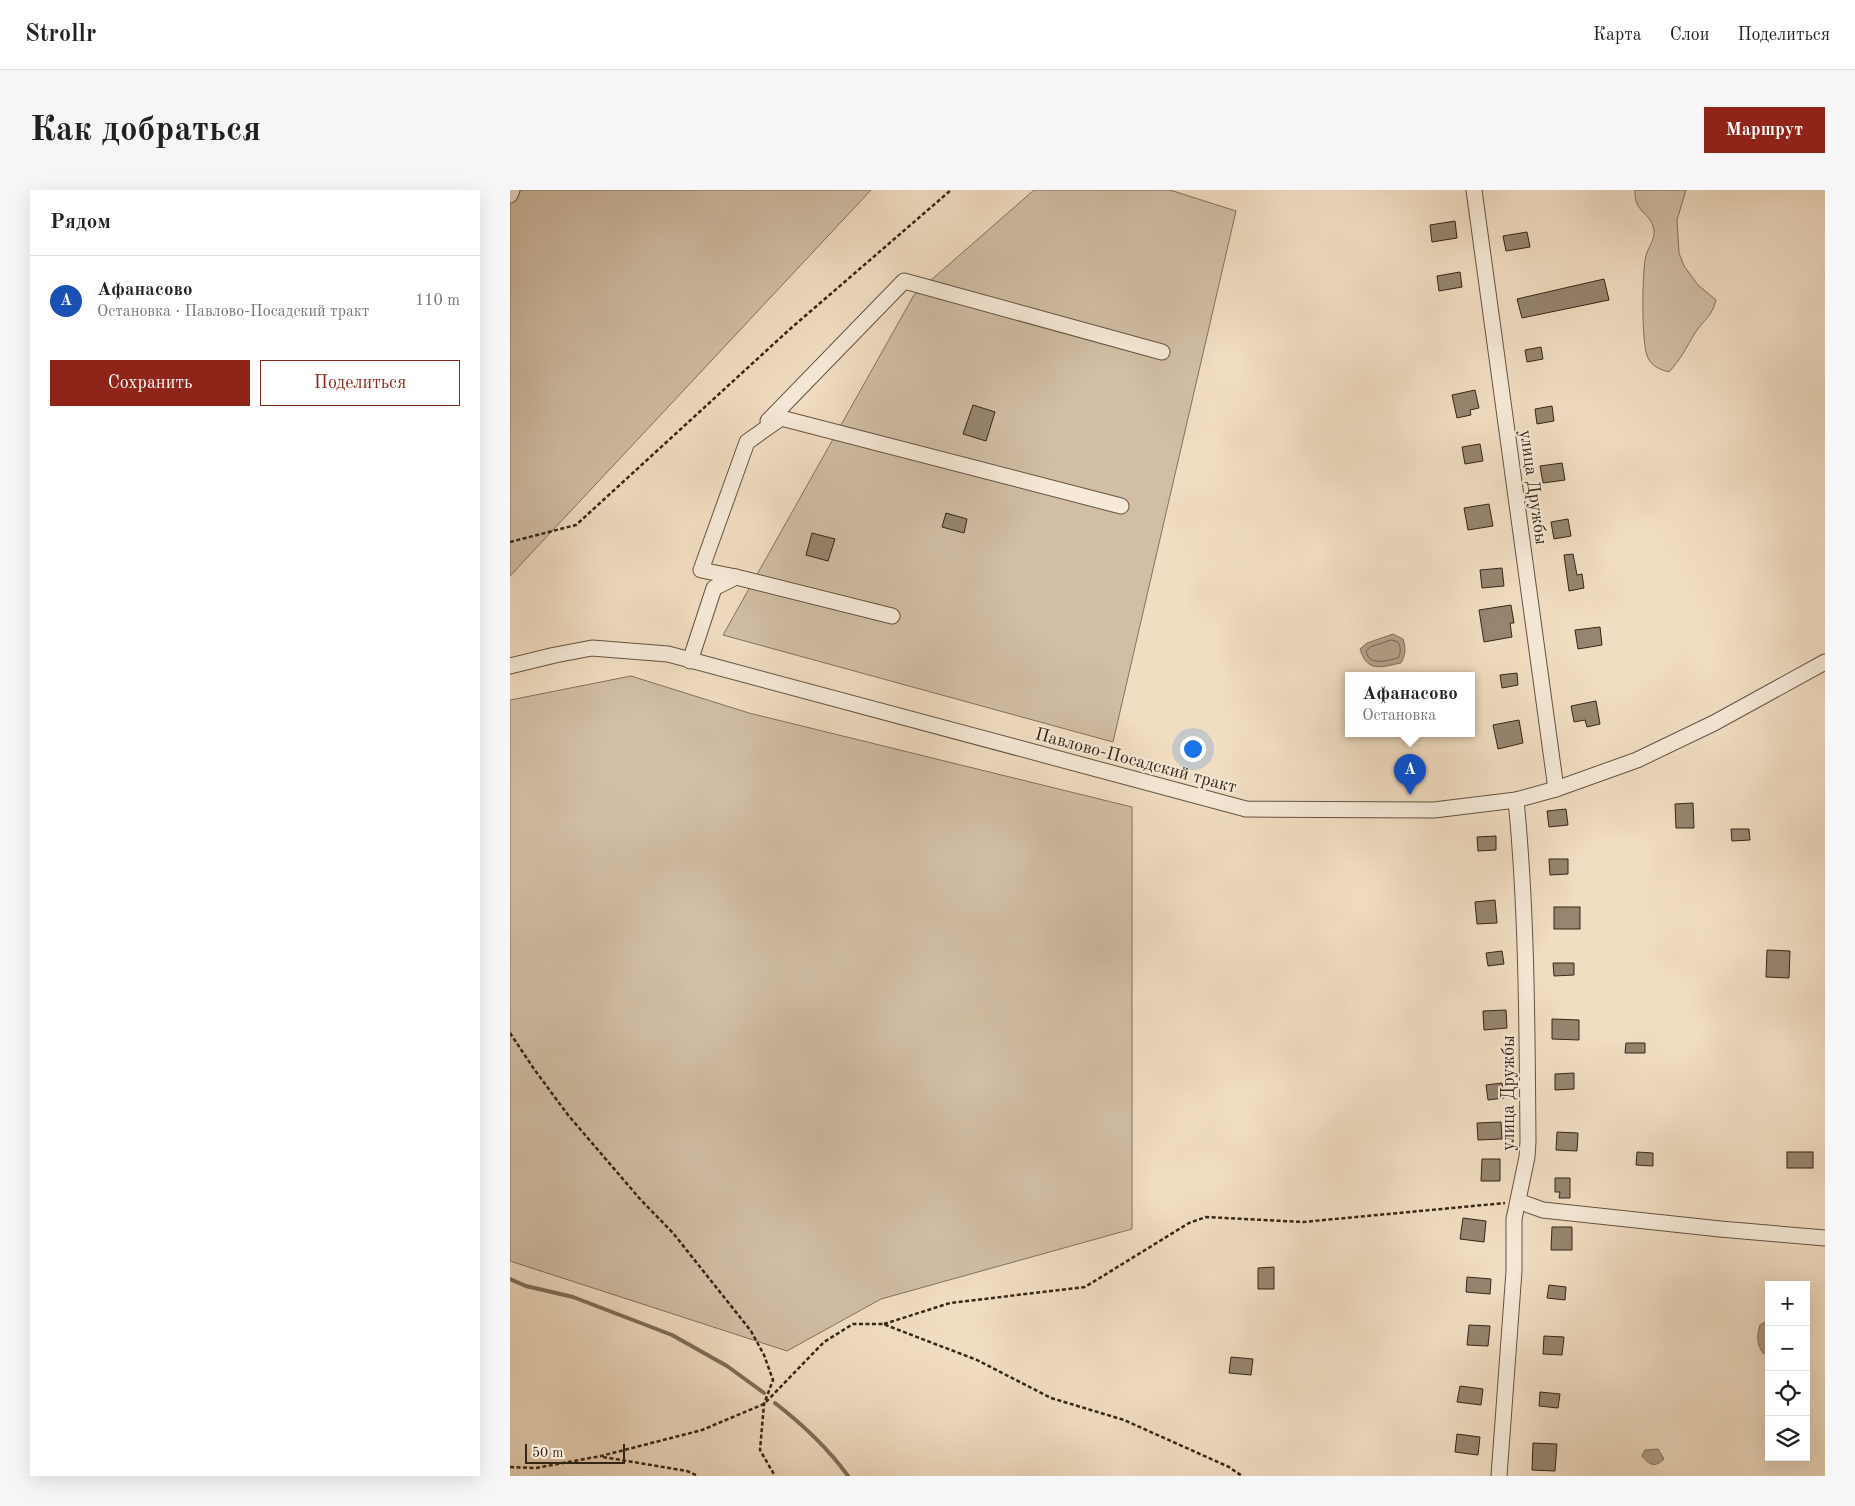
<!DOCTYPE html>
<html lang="ru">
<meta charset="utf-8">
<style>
body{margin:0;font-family:"Old Standard TT",serif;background:#f6f6f6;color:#202124}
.controls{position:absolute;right:15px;bottom:15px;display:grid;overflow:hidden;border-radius:0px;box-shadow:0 5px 20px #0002}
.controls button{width:45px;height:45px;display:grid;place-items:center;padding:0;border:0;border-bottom:1px solid #e0e0e0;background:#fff;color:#202124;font:25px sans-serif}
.scale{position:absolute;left:15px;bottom:12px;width:100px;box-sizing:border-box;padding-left:5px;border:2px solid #342515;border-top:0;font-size:14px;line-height:18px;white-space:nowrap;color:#342515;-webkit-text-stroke:4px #f6e9d7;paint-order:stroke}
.you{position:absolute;left:682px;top:558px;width:18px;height:18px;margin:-12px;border:4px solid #fff;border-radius:50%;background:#1a73e8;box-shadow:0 0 0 8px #1a73e833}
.badge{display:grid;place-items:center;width:32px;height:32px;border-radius:50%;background:#8f2418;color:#fff;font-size:16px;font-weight:700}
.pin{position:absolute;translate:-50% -41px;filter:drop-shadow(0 1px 2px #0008)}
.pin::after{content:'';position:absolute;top:26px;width:18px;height:15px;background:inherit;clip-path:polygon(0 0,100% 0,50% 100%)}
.popup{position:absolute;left:835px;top:482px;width:130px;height:65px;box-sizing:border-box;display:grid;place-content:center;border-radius:0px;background:#fff;filter:drop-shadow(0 1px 4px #0005);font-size:16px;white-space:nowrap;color:#757577}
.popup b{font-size:19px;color:#202124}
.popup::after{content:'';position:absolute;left:50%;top:100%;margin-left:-10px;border:10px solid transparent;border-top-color:#fff}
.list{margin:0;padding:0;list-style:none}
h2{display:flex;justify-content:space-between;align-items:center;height:65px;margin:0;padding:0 20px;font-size:21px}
h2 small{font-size:16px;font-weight:400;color:#757577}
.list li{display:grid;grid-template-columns:32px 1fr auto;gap:15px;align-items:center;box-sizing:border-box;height:90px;padding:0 20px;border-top:1px solid #e0e0e0}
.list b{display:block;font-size:19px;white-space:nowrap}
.list p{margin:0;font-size:16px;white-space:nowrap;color:#757577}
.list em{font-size:16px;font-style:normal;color:#757577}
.actions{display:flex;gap:10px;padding:15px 20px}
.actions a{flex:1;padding:11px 0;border:1px solid #8f2418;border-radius:0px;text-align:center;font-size:18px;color:#8f2418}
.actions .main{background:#8f2418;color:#fff}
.icon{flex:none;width:28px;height:28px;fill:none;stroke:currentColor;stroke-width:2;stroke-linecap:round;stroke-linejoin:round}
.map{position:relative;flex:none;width:1315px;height:1286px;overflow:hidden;border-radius:0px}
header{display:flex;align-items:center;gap:30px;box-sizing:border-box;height:70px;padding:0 25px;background:#fff;border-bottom:1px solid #e0e0e0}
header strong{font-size:24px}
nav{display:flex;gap:28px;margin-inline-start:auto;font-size:18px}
.intro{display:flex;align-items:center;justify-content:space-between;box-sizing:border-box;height:120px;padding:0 30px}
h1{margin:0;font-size:35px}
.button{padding:12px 22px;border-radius:0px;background:#8f2418;color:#fff;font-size:18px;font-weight:700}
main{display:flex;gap:30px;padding:0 30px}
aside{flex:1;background:#fff;border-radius:0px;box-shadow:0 5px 20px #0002}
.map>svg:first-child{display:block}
</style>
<header>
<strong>Strollr</strong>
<nav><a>Карта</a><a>Слои</a><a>Поделиться</a></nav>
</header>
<div class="intro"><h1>Как добраться</h1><a class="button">Маршрут</a></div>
<main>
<aside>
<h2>Рядом<small></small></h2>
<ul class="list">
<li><span class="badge" style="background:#1a4fb4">A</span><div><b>Афанасово</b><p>Остановка · Павлово-Посадский тракт</p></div><em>110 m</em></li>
</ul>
<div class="actions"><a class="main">Сохранить</a><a>Поделиться</a></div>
</aside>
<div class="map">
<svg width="1315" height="1286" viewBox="0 0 1315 1286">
<rect width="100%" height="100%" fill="#f1ddc2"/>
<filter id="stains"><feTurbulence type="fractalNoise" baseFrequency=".004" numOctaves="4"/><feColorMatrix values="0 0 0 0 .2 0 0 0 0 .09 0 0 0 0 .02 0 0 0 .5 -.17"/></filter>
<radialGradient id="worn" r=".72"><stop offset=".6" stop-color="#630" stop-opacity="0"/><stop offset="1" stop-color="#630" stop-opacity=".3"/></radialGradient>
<g fill="#d1bea5" stroke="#82725d">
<path d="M0 0H361L0 386Z"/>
<path d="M524 0H660L726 21 603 552 213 445 404 105Z"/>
<path d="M1125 0H1176L1167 30 1169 63 1174 76 1188 95 1206 110C1201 128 1195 128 1185 143 1176 158 1171 169 1159 182 1149 179 1143 177 1138 168 1131 156 1132 79 1136 65 1139 55 1147 48 1143 36 1138 21 1124 22 1125 0Z"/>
<path d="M121 486 239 523 622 617V1039L371 1109 277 1161 0 1071V510Z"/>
</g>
<g fill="#b19e87" stroke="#7f6e59">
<path d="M883 444 893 449C896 458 896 464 891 473 871 477 857 483 850 459L857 453Z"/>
<path d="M1259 1130V1164L1253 1163C1246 1153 1247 1146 1250 1135Z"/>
<path d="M1148 1259 1154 1269C1145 1278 1139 1275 1132 1266L1135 1260Z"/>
</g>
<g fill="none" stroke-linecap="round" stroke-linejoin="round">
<path stroke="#72624e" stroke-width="1" d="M882 450 888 452C891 458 891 463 888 468 876 471 859 476 856 461L860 457Z"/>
<g stroke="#7f6e59" stroke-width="4">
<path d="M0 1089 16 1096 63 1107 162 1145 217 1176 254 1203"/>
<path d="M265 1213C292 1234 318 1258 338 1286"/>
</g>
</g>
<g fill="#96856f" stroke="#342515">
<path d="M945 31 947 48 922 52 920 35Z"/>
<path d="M1017 42 1020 57 996 61 993 46Z"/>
<path d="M950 82 952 97 929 101 927 86Z"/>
<path d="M1094 89 1099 110 1012 128 1007 109Z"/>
<path d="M1031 157 1033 169 1017 172 1015 160Z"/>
<path d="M965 200 969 218 960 220 961 225 947 228 942 205Z"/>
<path d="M463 215 485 222 476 251 453 244Z"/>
<path d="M1042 216 1044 231 1027 234 1025 219Z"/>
<path d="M970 254 973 271 955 274 952 257Z"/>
<path d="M1052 273 1055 290 1033 293 1030 276Z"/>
<path d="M979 314 983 336 958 340 954 318Z"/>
<path d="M436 323 457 329 454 343 432 337Z"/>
<path d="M1058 329 1061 346 1044 349 1041 332Z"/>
<path d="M302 343 325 349 318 371 296 365Z"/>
<path d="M1063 364 1067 385 1072 384 1074 398 1059 401 1054 365Z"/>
<path d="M992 378 994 396 972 398 970 380Z"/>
<path d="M1001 415 1004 433H1000L1002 447 974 452 969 420Z"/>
<path d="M1090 437 1092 455 1068 459 1065 440Z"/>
<path d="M1007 483 1008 495 992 498 990 485Z"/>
<path d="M1086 511 1090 534 1077 537 1075 530 1064 532 1061 516Z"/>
<path d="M1009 530 1013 553 988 559 983 535Z"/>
<path d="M1183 613 1184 638H1166L1165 614Z"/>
<path d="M1056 619 1058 635 1039 637 1037 621Z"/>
<path d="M1221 639H1239L1240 650 1222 651Z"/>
<path d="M986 646V660L968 661 967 647Z"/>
<path d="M1039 669H1058V684L1040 685Z"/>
<path d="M985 710 987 733 967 734 965 712Z"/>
<rect x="1044" y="717" width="26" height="22"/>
<path d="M1257 760 1280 761 1279 788 1256 787Z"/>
<path d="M992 761 994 774 978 776 976 763Z"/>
<path d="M1043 773H1064V785L1044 786Z"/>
<path d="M996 820 997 838 974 840 973 821Z"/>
<path d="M1042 829 1069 830V850L1042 849Z"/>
<path d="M1116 853H1135V863H1115Z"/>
<path d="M1064 883V899L1045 900V884Z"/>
<path d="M992 893 994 908 978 910 976 895Z"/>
<path d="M991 932 992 949 968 950 967 933Z"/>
<path d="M1047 942 1068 943 1067 961 1046 960Z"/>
<path d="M1127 962 1143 963V976L1126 975Z"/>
<rect x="1277" y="962" width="26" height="16"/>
<path d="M972 969H990V991H971Z"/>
<path d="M1045 988H1060V1008H1049L1050 1002H1045Z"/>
<path d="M953 1028 976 1031 974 1052 950 1049Z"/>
<path d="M1042 1037H1062V1060H1041Z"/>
<path d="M764 1077V1099H748V1078Z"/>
<path d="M957 1087 981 1089 980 1104 956 1102Z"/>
<path d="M1039 1095 1056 1097 1055 1110 1037 1108Z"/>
<path d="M959 1135 980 1136 978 1156 957 1155Z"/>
<path d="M1034 1146 1054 1147 1052 1165 1033 1164Z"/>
<path d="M721 1167 743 1169 741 1185 719 1183Z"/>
<path d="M950 1196 973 1199 971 1215 947 1212Z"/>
<path d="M1030 1202 1050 1204 1048 1218 1029 1216Z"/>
<path d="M947 1244 970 1247 968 1265 945 1262Z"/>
<path d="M1023 1253 1047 1254 1045 1281 1022 1280Z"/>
</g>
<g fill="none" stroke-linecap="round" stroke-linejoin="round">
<defs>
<g id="minor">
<path d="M964 0 1046 599"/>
<path d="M0 5 2 0"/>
<path d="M258 231 394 91 652 162"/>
<path d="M226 387 191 380 237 252 271 228 611 316"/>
<path d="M180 471 204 398 226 387 382 426"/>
<path d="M0 476 45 465 82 458 158 464 736 619 924 620 1006 610 1046 599 1127 570 1204 533 1315 472"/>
<path d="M1008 1011 1033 1020 1210 1039 1315 1048"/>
<path d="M989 1286 1004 1081V1029L1017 967 1018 951C1017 837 1017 723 1006 610"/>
</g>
</defs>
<use href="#minor" stroke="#635340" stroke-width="17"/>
<g stroke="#342515" stroke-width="2.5" stroke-dasharray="4 2.5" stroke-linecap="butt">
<path d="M0 352 66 335 280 139 441 0"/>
<path d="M0 843 24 879 58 925 130 1009 163 1043 241 1141 254 1165 263 1190 254 1214 250 1260 265 1286"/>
<path d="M374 1134 440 1113 575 1097 679 1033 696 1027 793 1032 995 1013"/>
<path d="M93 1267 177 1281 188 1286"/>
<path d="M0 1277 26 1278 91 1266 192 1240 254 1214 314 1152 343 1134H373L467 1170 541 1208 614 1230 719 1277 732 1286"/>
</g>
<use href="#minor" stroke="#f6e9d7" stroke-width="15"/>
</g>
<g text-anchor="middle" stroke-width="4" stroke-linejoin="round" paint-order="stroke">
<g font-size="18" fill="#342515" stroke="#f6e9d7">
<text transform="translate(1024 297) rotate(82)" y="6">улица Дружбы</text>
<text transform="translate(626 570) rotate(15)" y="6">Павлово-Посадский тракт</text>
<text transform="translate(998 903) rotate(-90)" y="6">улица Дружбы</text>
</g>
</g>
<rect width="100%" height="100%" filter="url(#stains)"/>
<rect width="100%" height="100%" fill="url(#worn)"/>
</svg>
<div class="controls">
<button>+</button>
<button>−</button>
<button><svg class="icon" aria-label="locate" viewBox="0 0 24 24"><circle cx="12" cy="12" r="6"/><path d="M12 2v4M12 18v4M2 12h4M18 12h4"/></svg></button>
<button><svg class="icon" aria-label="layers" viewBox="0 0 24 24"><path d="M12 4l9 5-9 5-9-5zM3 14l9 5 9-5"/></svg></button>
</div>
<div class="scale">50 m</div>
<div class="you"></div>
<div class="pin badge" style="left:900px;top:605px;background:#1a4fb4">A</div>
<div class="popup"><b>Афанасово</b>Остановка</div>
</div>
</main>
